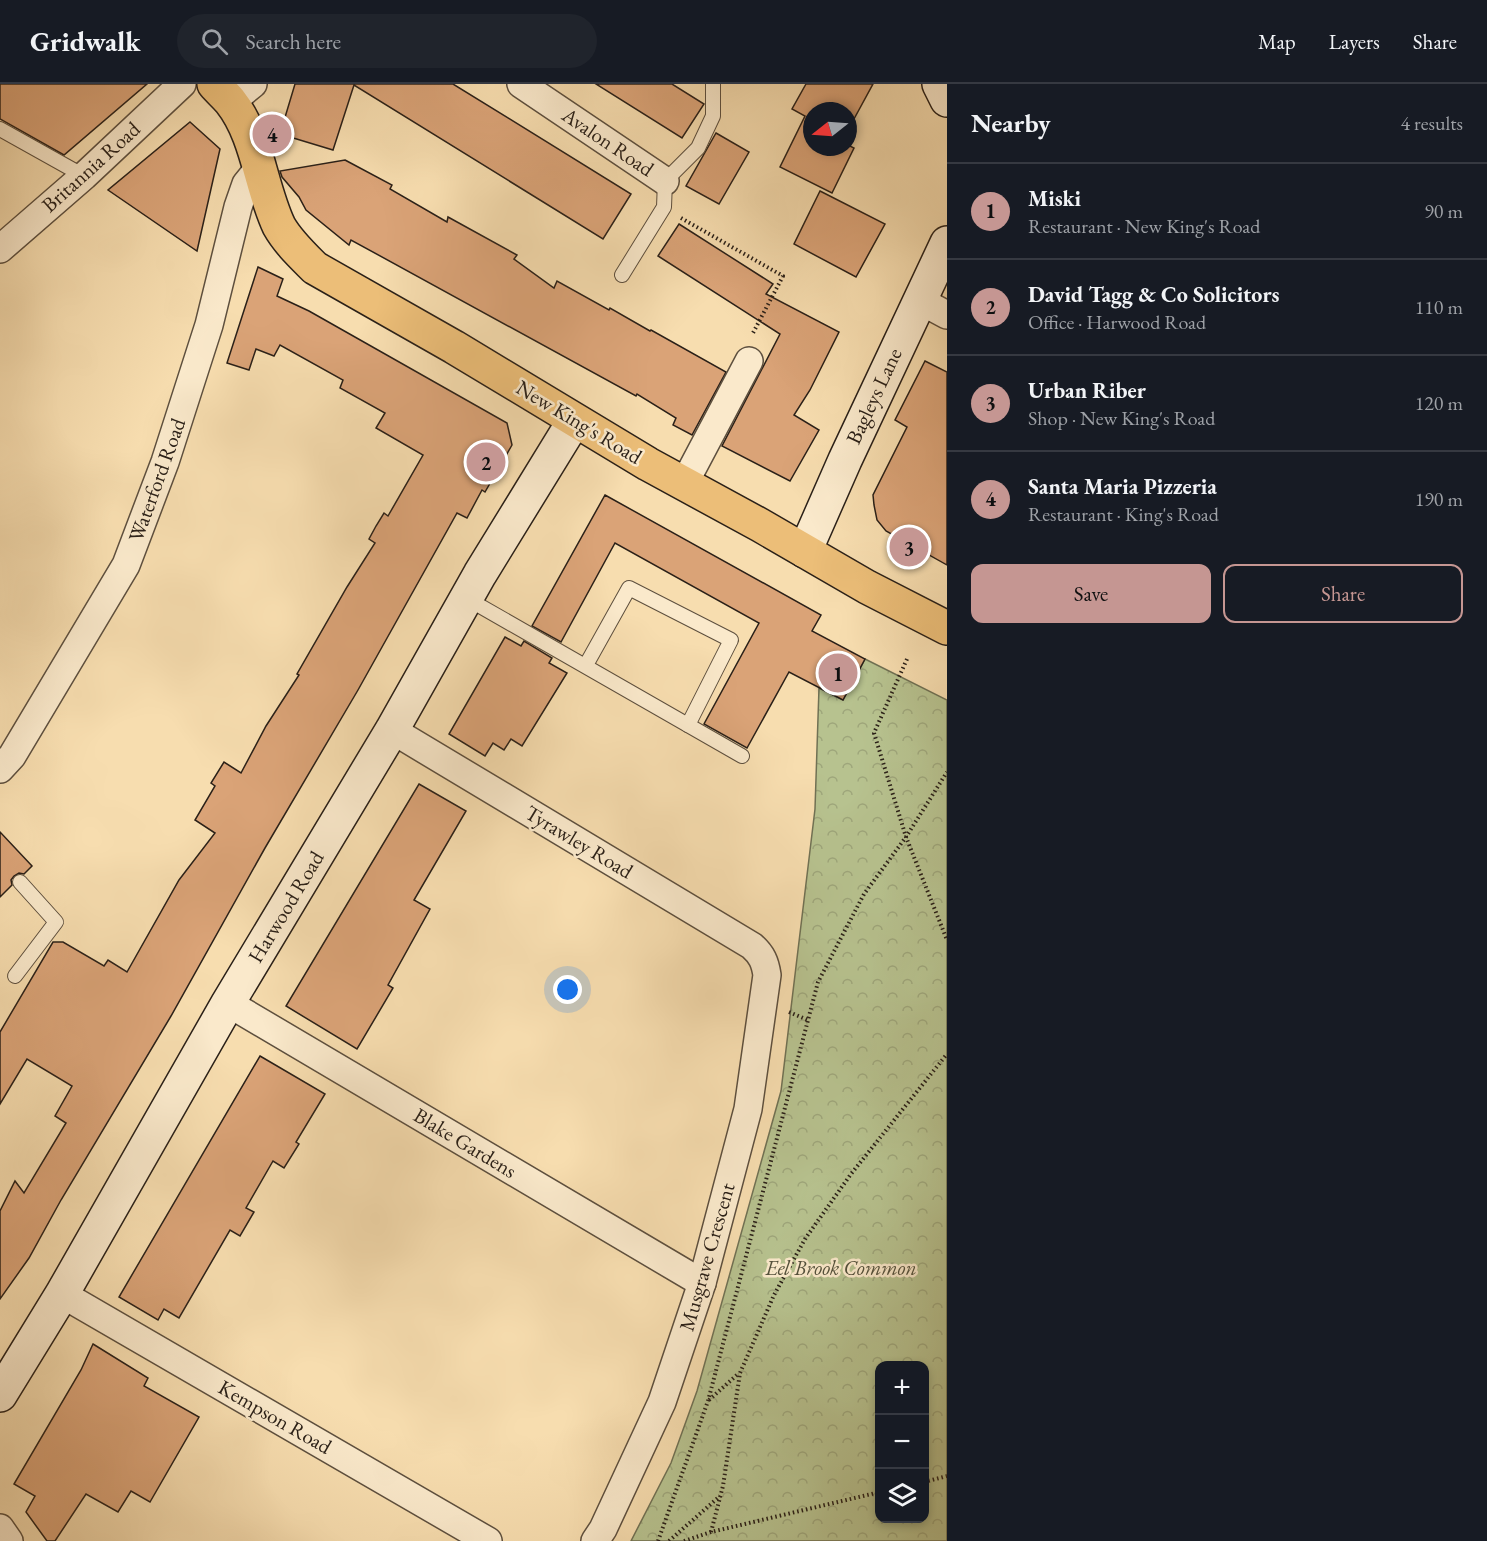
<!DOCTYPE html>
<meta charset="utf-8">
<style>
body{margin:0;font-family:"EB Garamond",serif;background:#20242c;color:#f1f3f6}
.controls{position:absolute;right:18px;bottom:18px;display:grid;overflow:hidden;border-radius:12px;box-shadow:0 3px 9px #0003}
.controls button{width:54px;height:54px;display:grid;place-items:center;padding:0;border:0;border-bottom:2px solid #363941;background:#171b24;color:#f1f3f6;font:30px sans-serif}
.compass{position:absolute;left:803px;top:18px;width:54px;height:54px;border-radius:50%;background:#171b24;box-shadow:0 3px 9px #0003;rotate:253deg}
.you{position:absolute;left:568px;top:906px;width:21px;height:21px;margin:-15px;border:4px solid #fff;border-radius:50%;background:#1a73e8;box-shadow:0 0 0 9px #1a73e833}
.badge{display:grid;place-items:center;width:39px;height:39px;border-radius:50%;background:#c59692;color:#111;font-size:20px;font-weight:700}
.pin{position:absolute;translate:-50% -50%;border:3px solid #fff;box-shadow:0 2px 6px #0006}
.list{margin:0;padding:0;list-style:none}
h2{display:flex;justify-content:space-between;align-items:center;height:78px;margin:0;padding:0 24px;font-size:26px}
h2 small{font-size:20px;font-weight:400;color:#9ea1a6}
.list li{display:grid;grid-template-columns:39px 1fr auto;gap:18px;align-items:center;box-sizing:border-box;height:96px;padding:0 24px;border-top:2px solid #363941}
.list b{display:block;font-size:22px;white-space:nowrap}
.list p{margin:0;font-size:20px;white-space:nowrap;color:#9ea1a6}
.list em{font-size:20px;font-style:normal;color:#9ea1a6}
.actions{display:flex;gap:12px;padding:18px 24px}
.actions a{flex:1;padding:14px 0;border:2px solid #c59692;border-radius:12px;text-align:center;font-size:21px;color:#c59692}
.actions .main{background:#c59692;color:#111}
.icon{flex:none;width:33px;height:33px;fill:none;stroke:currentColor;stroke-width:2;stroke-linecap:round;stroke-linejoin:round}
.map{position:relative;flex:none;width:947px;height:1457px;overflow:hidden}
header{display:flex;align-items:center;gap:36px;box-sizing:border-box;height:84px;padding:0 30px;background:#171b24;border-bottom:2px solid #363941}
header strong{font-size:28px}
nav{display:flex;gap:33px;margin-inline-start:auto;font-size:21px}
.search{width:420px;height:54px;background:#20242c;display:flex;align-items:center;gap:15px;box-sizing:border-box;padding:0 21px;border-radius:33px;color:#9ea1a6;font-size:22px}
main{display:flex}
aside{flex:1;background:#171b24}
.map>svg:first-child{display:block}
</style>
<header>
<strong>Gridwalk</strong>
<div class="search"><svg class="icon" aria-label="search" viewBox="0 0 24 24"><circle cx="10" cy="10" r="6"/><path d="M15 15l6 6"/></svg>Search here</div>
<nav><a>Map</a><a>Layers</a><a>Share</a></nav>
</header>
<main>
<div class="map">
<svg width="947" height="1457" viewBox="0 0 947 1457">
<defs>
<pattern id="park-crowns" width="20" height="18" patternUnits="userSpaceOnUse" patternTransform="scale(1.5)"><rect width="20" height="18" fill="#b7c28f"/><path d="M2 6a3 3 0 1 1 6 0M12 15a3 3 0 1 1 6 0" fill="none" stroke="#9ea67b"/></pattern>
</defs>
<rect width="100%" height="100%" fill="#f7ddaf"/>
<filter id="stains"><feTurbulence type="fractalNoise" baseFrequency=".00333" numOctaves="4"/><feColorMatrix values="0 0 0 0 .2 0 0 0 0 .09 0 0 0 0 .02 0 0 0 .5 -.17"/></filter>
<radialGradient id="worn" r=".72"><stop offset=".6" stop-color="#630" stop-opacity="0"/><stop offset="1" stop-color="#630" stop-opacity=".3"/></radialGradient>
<path fill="url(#park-crowns)" stroke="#707154" stroke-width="1.5" fill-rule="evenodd" d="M865 575 947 616V1457H631L671 1379 697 1307 781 1007 815 725 819 604 843 616ZM880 1282H924V1434H880Z"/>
<g fill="#daa377" stroke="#2a2018" stroke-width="1.5">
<path d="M0 0H147L64 71 0 35Z"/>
<path d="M295 0H453L631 110 603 155 354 1 333 66 280 50Z"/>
<path d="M596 0H672L704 20 682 54Z"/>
<path d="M806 0H873L848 46V27H812V63H848V61L854 64 832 109 780 83 805 32 792 25Z"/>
<path d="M190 38 220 65 197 167 108 106Z"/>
<path d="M716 49 749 68 719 120 686 102Z"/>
<path d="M345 76 392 101 390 105 447 138 448 133 517 171 514 175 554 204 557 197 609 226 610 224 650 247 651 246 726 288 692 351 673 341 676 334 637 310 636 312 351 156 349 161 306 126 299 113 282 93 280 87Z"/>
<path d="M820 107 885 140 856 193 794 160Z"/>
<path d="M679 140 773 200 766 210 839 248 810 306 794 331 819 346 790 397 722 362 780 250 658 172Z"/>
<path d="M258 183 283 195 277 212 309 227 507 339 512 361 485 408 482 406 467 434 457 429 358 606 265 764 171 932 61 1116 29 1174 0 1215V1127L15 1097 24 1109 66 1039 55 1032 72 1002 27 975 0 1020V948L53 858H63L104 882 108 876 127 888 179 796 215 749 195 736 215 702 211 699 224 678 241 689 266 642 299 591 297 590 347 503 375 459 369 455 376 442 384 429 388 432 423 371 376 344 385 329 340 304 343 296 280 261 274 272 256 265 249 286 227 279Z"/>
<path d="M925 277 947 288V481L886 447 877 436 874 421 873 411 907 343 895 336Z"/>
<path d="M605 411 821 531 812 547 865 575 843 616 789 588 747 664 704 640 759 539 615 459 561 558 532 542Z"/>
<path d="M505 553 521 562 524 557 552 574 549 579 567 589 522 662 511 655 504 666 493 659 485 672 449 650Z"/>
<path d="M419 700 466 727 414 816 430 825 388 901 393 904 357 965 286 922Z"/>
<path d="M0 748 32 782 24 790 19 789 14 792 11 796 12 801 0 813Z"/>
<path d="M260 972 325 1010 296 1058 299 1060 284 1084 273 1077 246 1124 254 1128 240 1152 230 1146 179 1234 164 1225 158 1236 119 1213Z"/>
<path d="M93 1260 148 1294 144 1302 199 1333 150 1418 131 1407 118 1428 86 1410 55 1457H47L26 1428 35 1412 14 1400 81 1286Z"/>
</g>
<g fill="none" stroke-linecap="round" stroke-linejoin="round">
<defs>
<g id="lane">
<path d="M0 45 84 92"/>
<path d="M622 191 664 123 665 97 698 64 713 32V0"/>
<path d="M466 514 742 672"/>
<path d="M586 581 629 504 731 556 688 641"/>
<path d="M15 892 56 838 20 798"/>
</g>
<g id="street">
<path d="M521 0 665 97"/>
<path d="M231 18 253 0"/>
<path d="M0 165 84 92 182 0"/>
<path d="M919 216 947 231"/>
<path d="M684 400 749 277"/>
<path d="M392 646 752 862C762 871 765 878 767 891L748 1025 702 1199 662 1318 603 1445 595 1457"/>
<path d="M0 685 12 672 126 481 165 378 209 241 238 123 246 100 259 84"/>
<path d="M228 919 702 1199"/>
<path d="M62 1210 488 1457"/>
<path d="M0 1444 9 1457"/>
</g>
<g id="secondary">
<path d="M939 0 947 16"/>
<path d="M805 467 845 376 947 159"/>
<path d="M0 1311 62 1210 228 919 392 646 480 490 574 337"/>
</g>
<path id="primary" d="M214 0C219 6 225 11 230 17 258 52 260 102 279 142 288 158 302 171 315 184L454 263 648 380 760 441 867 503 947 544"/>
</defs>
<use href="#lane" stroke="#5d4f3e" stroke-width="16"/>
<use href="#street" stroke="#5d4f3e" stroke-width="30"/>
<use href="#secondary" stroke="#2a2018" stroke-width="36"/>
<use href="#primary" stroke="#2a2018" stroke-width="36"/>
<g stroke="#2a2018" stroke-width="4" stroke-dasharray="1.5 3" stroke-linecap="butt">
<path d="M681 134 783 192 753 249"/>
<path d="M907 575 874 649 906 753 947 856"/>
<path d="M789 928 808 936"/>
<path d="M709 1316 739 1289"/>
<path d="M924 1398 947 1392"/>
<path d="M711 1448 723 1402 740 1289 774 1211 805 1155 851 1090 947 970"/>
<path d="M658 1457 708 1317 818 898 864 810 906 753 947 688"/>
<path d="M669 1457 720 1412"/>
<path d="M684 1457 711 1448 880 1408"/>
</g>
<use href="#lane" stroke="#fae9cb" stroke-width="14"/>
<use href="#street" stroke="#fae9cb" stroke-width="27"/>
<use href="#secondary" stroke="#fae9cb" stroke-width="33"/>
<use href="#primary" stroke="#ecbe78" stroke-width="33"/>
</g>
<g text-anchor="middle" stroke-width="5" stroke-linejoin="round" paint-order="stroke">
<g font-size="21" fill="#2a2018" stroke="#fae9cb">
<text transform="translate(608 58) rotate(34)" y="7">Avalon Road</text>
<text transform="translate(91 83) rotate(-42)" y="7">Britannia Road</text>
<text transform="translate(874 312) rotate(-65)" y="7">Bagleys Lane</text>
<text transform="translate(579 338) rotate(31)" y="7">New King's Road</text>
<text transform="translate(157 396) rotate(-70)" y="7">Waterford Road</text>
<text transform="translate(579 758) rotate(31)" y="7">Tyrawley Road</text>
<text transform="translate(286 823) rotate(-59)" y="7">Harwood Road</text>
<text transform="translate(465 1059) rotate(31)" y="7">Blake Gardens</text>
<text transform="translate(707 1173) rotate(-74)" y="7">Musgrave Crescent</text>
<text transform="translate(275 1333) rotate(30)" y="7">Kempson Road</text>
</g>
<g font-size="21" font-style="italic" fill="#54513c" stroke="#fae9cb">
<text x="841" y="1191">Eel Brook Common</text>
</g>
</g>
<rect width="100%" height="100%" filter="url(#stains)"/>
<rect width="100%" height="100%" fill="url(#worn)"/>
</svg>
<div class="controls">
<button>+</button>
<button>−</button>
<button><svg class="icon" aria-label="layers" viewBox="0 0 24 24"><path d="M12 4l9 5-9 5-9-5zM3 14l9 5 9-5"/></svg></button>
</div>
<svg class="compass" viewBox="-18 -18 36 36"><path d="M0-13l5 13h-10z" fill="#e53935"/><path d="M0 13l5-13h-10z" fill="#9ea1a6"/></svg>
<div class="you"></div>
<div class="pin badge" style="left:838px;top:589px">1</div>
<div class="pin badge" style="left:486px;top:378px">2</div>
<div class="pin badge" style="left:909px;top:463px">3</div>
<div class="pin badge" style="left:272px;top:50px">4</div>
</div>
<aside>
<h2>Nearby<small>4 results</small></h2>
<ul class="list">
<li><span class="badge">1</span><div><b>Miski</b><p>Restaurant · New King's Road</p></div><em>90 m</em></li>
<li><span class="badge">2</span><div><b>David Tagg &amp; Co Solicitors</b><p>Office · Harwood Road</p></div><em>110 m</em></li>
<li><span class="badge">3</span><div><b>Urban Riber</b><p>Shop · New King's Road</p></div><em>120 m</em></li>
<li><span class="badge">4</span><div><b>Santa Maria Pizzeria</b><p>Restaurant · King's Road</p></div><em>190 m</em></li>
</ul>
<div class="actions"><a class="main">Save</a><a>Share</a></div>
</aside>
</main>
